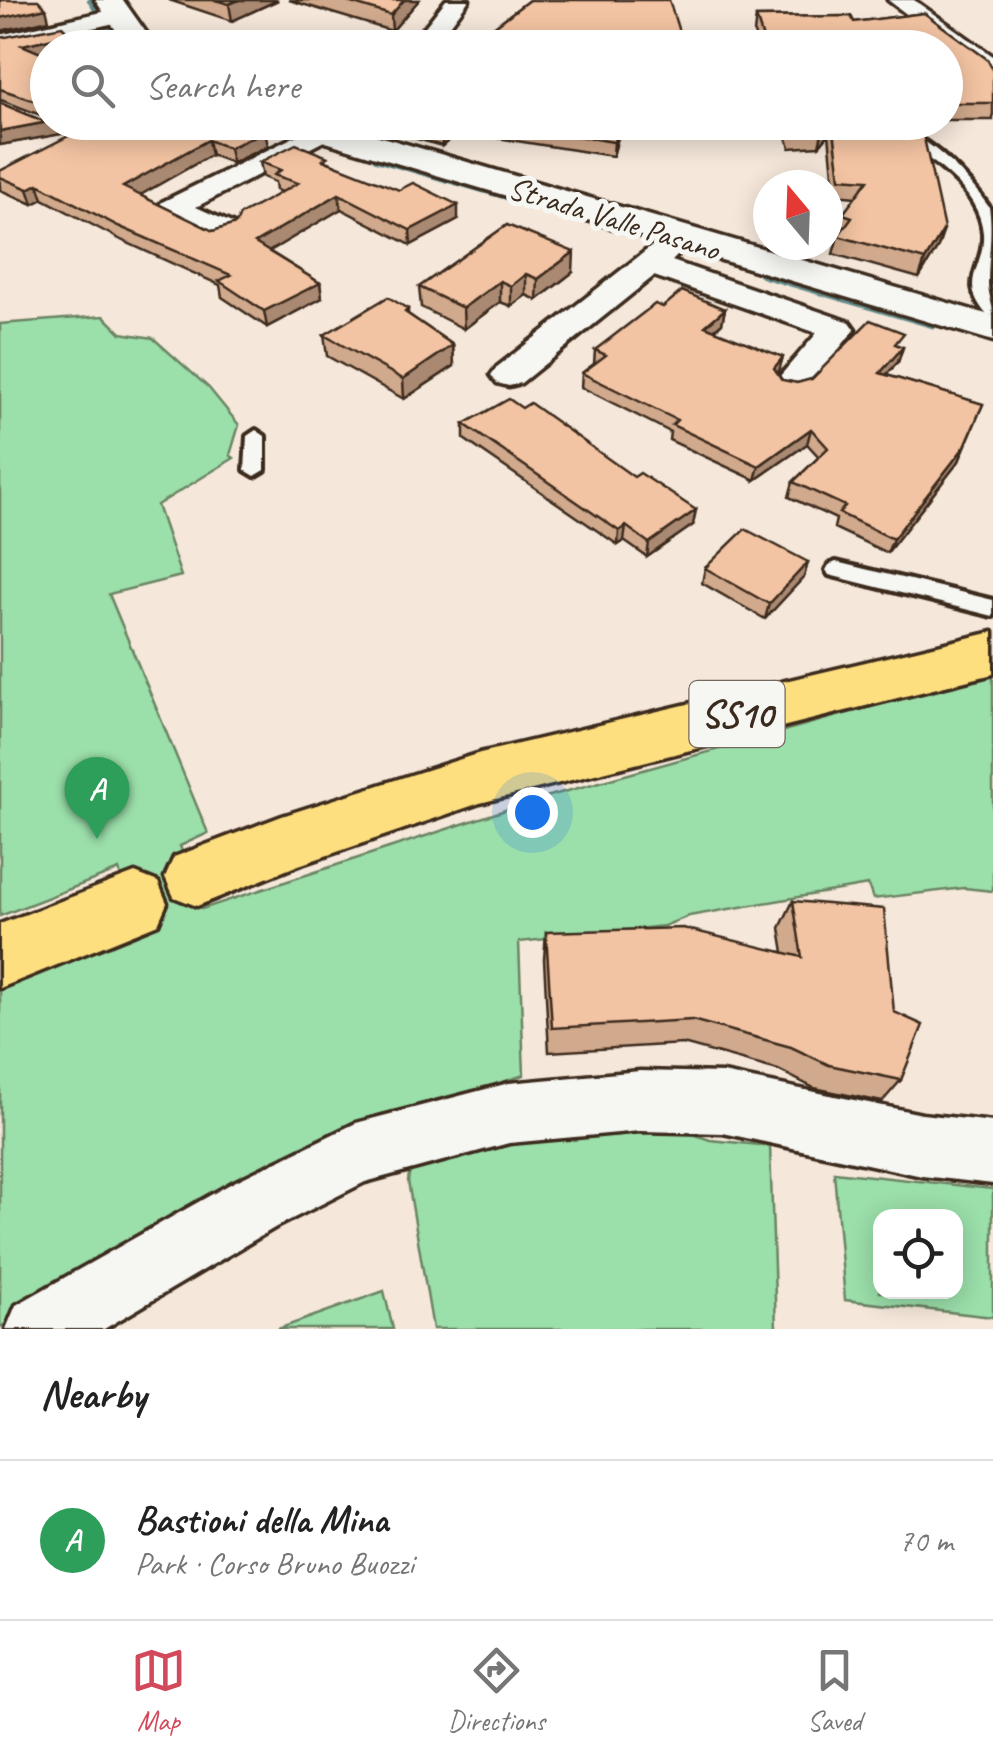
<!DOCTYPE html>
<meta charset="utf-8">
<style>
body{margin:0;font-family:Caveat,sans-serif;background:#f2f2f2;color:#222}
.controls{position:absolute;right:30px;bottom:30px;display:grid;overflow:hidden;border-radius:20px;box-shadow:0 5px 25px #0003}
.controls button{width:90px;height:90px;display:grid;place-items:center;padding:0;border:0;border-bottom:2px solid #e0e0e0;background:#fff;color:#222;font:50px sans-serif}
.compass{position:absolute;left:753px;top:170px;width:90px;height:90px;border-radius:50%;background:#fff;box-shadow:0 5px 25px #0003;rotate:341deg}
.you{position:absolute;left:532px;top:812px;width:35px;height:35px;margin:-25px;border:8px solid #fff;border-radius:50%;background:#1a73e8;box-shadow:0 0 0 15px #1a73e833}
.badge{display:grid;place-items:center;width:65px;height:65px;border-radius:50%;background:#d1495b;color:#fff;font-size:32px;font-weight:700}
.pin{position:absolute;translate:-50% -82px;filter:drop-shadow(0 2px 5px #0008)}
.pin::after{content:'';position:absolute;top:52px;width:35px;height:30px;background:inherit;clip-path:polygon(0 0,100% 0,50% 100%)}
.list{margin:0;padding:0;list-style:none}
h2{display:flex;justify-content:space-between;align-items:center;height:130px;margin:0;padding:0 40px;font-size:42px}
h2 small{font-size:32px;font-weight:400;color:#767676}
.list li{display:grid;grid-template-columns:65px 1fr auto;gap:30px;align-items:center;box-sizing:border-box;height:160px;padding:0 40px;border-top:2px solid #e0e0e0}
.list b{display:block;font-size:38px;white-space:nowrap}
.list p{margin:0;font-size:32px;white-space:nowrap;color:#767676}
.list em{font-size:32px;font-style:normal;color:#767676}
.icon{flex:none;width:55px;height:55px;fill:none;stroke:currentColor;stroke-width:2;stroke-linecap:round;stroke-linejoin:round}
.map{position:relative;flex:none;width:993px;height:1329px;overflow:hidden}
.search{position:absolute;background:#fff;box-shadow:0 5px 25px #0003;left:30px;right:30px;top:30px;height:110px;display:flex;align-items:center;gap:25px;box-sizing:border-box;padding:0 35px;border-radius:55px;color:#767676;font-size:38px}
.sheet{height:290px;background:#fff}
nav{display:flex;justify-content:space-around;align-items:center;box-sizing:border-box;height:140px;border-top:2px solid #e0e0e0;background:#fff;font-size:28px;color:#767676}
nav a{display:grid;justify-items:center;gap:5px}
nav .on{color:#d1495b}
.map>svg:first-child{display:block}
</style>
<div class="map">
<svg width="993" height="1329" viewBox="0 0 993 1329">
<rect width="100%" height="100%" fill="#f5e7da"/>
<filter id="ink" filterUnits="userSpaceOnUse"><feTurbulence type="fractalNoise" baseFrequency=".01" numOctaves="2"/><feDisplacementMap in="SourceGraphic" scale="20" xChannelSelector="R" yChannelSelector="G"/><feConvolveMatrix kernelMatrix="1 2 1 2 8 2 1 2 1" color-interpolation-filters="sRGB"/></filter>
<g filter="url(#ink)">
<g fill="#9bdfaa" stroke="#6b8464" stroke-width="2.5" fill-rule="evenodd">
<path d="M104 316 121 333 153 338 209 388 239 425 230 455 234 458 157 505 181 576 109 594 208 833 180 846 202 909 542 798 993 673V891L964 888 873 899 868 885 689 916 664 926 519 942 524 1075 301 1147 34 1311 0 1327V989L137 934 119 870 0 916V324Z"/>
<path d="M653 1120 710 1140 770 1146 776 1329H433L408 1181 411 1160Z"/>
<path d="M834 1172 993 1189V1317L845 1300ZM880 1216H956V1292H880Z"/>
<path d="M384 1291 393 1329H278Z"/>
</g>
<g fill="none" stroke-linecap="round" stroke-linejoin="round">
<g stroke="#628c8c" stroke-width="6">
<path d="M90 0 116 43"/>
<path d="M376 159 507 197"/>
</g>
<path stroke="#628c8c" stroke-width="9" d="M763 274 933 324"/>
<defs>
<g id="lane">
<path d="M895 131C926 130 973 183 989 207 993 231 988 258 988 283 988 294 993 304 993 316L987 315C957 280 985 269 983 233 980 190 929 157 895 137Z"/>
<path d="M256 430 265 436V470L255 476 245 470 247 436Z"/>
<path d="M836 562 993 600V616L829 575 826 570 829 565Z"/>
</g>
<g id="street">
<path d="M446 0H469L433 48H408Z"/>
<path d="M888 0H914L993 56V75L984 73Z"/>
<path d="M120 8 128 10 132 15 128 20 0 49V35Z"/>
<path d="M351 122H378L362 147 352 149 338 141Z"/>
<path d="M320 124 334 132 330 138 196 207 236 225 240 231 236 237H214L162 214 157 208 162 202Z"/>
<path d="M672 237 683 239 687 246 672 261 850 322 855 329 805 391 792 394 779 391 774 383 817 333 654 276 521 383 509 386 497 383 491 375 497 367 661 239Z"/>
<path d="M640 1071 723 1073 922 1114 993 1122V1184L922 1176 723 1133 640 1131 509 1143 365 1182 276 1227 104 1329H6L16 1305 232 1183 356 1123 509 1083Z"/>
</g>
<g id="secondary">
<path d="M95 0H123L157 48H128Z"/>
<path d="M278 122H331L993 316V341L282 129Z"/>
</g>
<g id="primary">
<path d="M993 632V674L480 803 296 866 197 906 174 897 165 877 174 857 282 816 480 753Z"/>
<path d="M135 873 158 882 167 903 158 924 0 988V924Z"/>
</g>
</defs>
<use href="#lane" stroke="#3b2a1e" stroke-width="8"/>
<use href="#street" stroke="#3b2a1e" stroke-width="7"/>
<use href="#secondary" stroke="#3b2a1e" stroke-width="7"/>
<use href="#primary" stroke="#3b2a1e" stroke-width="7"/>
<use href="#lane" fill="#f6f6f2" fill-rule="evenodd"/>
<use href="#street" fill="#f6f6f2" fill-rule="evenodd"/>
<use href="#secondary" fill="#f6f6f2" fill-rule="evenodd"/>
<use href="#primary" fill="#fedf80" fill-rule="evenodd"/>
</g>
<g fill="#d1a98c" stroke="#3b2a1e" stroke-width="2.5">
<path d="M169 0H278L232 21Z"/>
<path d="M289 0H419L392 31Z"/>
<path d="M529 0 680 35 678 48H466Z"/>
<path d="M924 13 987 59 993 70V120H946V48H758L754 33 756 17 851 16 854 22Z"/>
<path d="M0 38 74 46 48 48V52L42 54 48 56V118L1 100 0 101Z"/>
<path d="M0 103 43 121 84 129 268 146 232 163 211 155 140 195 213 231 236 224 282 192 276 190 275 182 263 177 260 162H329L458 220 411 245 341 209 269 251 320 283 322 298 267 327 222 297 220 285 123 241 43 199 33 204 0 190V171L81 130 0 145Z"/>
<path d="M392 122H622L613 156 459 132 442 146 393 132Z"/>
<path d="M782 122H916L913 131 907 128 944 229 938 247 919 278 833 254 838 236 841 233 838 232 843 214 856 197 835 195 829 134 819 146 790 148Z"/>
<path d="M507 225 573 272 537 300 526 295 511 306 500 302 464 329 421 307 419 287Z"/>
<path d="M663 307 725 309 722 323 715 330 779 371 777 374 782 380 797 383 812 379 900 346 903 347 898 362 886 375 983 404 959 461 887 553 834 528 836 519 789 497 793 482 819 457 807 444 755 480 669 440 670 432 581 387 582 373 594 364 595 350Z"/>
<path d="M408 309V314L453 345 454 366 404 399 327 356 324 335Z"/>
<path d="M464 424 693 525 647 557 624 541 618 545 464 439Z"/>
<path d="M808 562 804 577 765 619 702 583 705 568Z"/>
<path d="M793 901 901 1080 882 1102 814 1088 778 1070 683 1044 549 1052 544 959 546 932 784 952 780 928Z"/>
</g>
<g fill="#aa8972" stroke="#3b2a1e" stroke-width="2.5">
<path d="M239 0H278L232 21 229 4Z"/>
<path d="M404 0H419L392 31 391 15Z"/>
<path d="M46 8 49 20 0 31V18Z"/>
<path d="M70 34 74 46 48 48V52L26 57 22 45Z"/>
<path d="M48 122H82L84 130 0 145V131Z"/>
<path d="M453 122H459V132L442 146V131Z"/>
<path d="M620 122H622L613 156 614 142Z"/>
<path d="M828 122H831L829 134 819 146 823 129Z"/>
<path d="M265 131 268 146 232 163 229 148Z"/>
<path d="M208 140 211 155 128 202 123 187Z"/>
<path d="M38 184 43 199 33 204 28 189Z"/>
<path d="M339 194 341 209 258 258 255 243Z"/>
<path d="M458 205V220L411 245 410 230Z"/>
<path d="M944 229 938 247 919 278 925 260Z"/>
<path d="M574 252 573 272 537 300 538 279Z"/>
<path d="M526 274V295L511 306V286Z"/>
<path d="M500 281V302L464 329 463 308Z"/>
<path d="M320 283 322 298 267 327 264 311Z"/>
<path d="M725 309 722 323 702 340 705 326Z"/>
<path d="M453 345 454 366 404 399 403 379Z"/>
<path d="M903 347 898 362 875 387 880 373Z"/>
<path d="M783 357 779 371 770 383 774 368Z"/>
<path d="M811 429 807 444 755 480 759 466Z"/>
<path d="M965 446 959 461 887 553 893 539Z"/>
<path d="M696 510 693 525 647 557 649 543Z"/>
<path d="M626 526 624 541 618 545 619 531Z"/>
<path d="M808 562 804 577 765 619 769 604Z"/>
</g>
<g fill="#f3c4a3" stroke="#3b2a1e" stroke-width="2.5">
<path d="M0 0H38L46 8 0 18Z"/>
<path d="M215 0H239L229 4Z"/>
<path d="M341 0H404L391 15Z"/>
<path d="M529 0H669L680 35H644L640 48H466Z"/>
<path d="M924 13 987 59 993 70V103H946V48H766L756 17 851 16 854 22Z"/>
<path d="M62 26 70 34 22 45 48 56V105L0 89V38Z"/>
<path d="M0 103 43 121H48V122L0 131Z"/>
<path d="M96 122H245L265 131 229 148 208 140 123 187 213 231 236 224 240 215 298 183 274 175 281 170 260 162 296 144 328 157 323 160 399 190 413 183 458 205 410 230 339 194 255 243 320 283 264 311 219 281 231 275 118 226 38 184 28 189 0 177V171Z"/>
<path d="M411 122H453L442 131Z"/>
<path d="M490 122H620L614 142Z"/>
<path d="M791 122H828L823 129 794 131Z"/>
<path d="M833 122H897L924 138 944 229 925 260 838 236 852 217 843 214 868 180 840 178Z"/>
<path d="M507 225 574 252 538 279 526 274 511 286 500 281 463 308 419 287Z"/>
<path d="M682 291 725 309 705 326 783 357 774 368 782 380 797 383 812 379 870 320 904 333 895 344 903 347 880 373 983 404 965 446 893 539 839 513 845 506 793 482 828 448 811 429 759 466 672 425 677 420 582 373 606 355 595 350 655 304 663 307Z"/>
<path d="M388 297 408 309 405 312 453 345 403 379 324 335Z"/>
<path d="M509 399 522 408 530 403 634 477 640 473 696 510 649 543 626 526 619 531 464 424Z"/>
<path d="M745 529 808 562 769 604 705 568Z"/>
<path d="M793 901 884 909 894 1012 923 1025 901 1080 829 1065 791 1047 692 1020 552 1028 546 932 683 928 802 957Z"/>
</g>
</g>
<g text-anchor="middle" stroke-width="10" stroke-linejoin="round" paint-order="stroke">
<g font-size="32" fill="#3b2a1e" stroke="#f6f6f2">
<text transform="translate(614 218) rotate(17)" y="11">Strada Valle Pasano</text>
</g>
<rect fill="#f6f6f2" stroke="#73675e" stroke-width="2.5" x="689.5" y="681" width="95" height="66" rx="8"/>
<g font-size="38" font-weight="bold" fill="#3b2a1e">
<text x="737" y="727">SS10</text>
</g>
</g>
</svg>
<div class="controls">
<button><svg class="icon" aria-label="locate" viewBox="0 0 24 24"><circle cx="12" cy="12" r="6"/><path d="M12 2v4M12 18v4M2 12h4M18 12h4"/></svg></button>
</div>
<svg class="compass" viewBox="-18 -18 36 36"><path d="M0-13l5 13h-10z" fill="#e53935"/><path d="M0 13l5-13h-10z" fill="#767676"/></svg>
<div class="you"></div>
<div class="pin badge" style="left:97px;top:839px;background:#2e9e5b">A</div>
<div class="search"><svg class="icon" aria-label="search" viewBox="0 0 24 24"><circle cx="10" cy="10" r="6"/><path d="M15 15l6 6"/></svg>Search here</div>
</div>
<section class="sheet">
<h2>Nearby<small></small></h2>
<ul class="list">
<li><span class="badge" style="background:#2e9e5b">A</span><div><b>Bastioni della Mina</b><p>Park · Corso Bruno Buozzi</p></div><em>70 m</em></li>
</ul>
</section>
<nav>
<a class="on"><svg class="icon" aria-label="map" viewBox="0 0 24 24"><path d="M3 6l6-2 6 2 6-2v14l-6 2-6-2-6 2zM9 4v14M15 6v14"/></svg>Map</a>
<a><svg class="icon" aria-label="directions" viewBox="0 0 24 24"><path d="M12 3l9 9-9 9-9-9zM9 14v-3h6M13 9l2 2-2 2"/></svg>Directions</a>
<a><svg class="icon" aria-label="saved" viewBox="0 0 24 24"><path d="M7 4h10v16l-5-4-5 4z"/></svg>Saved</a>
</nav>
